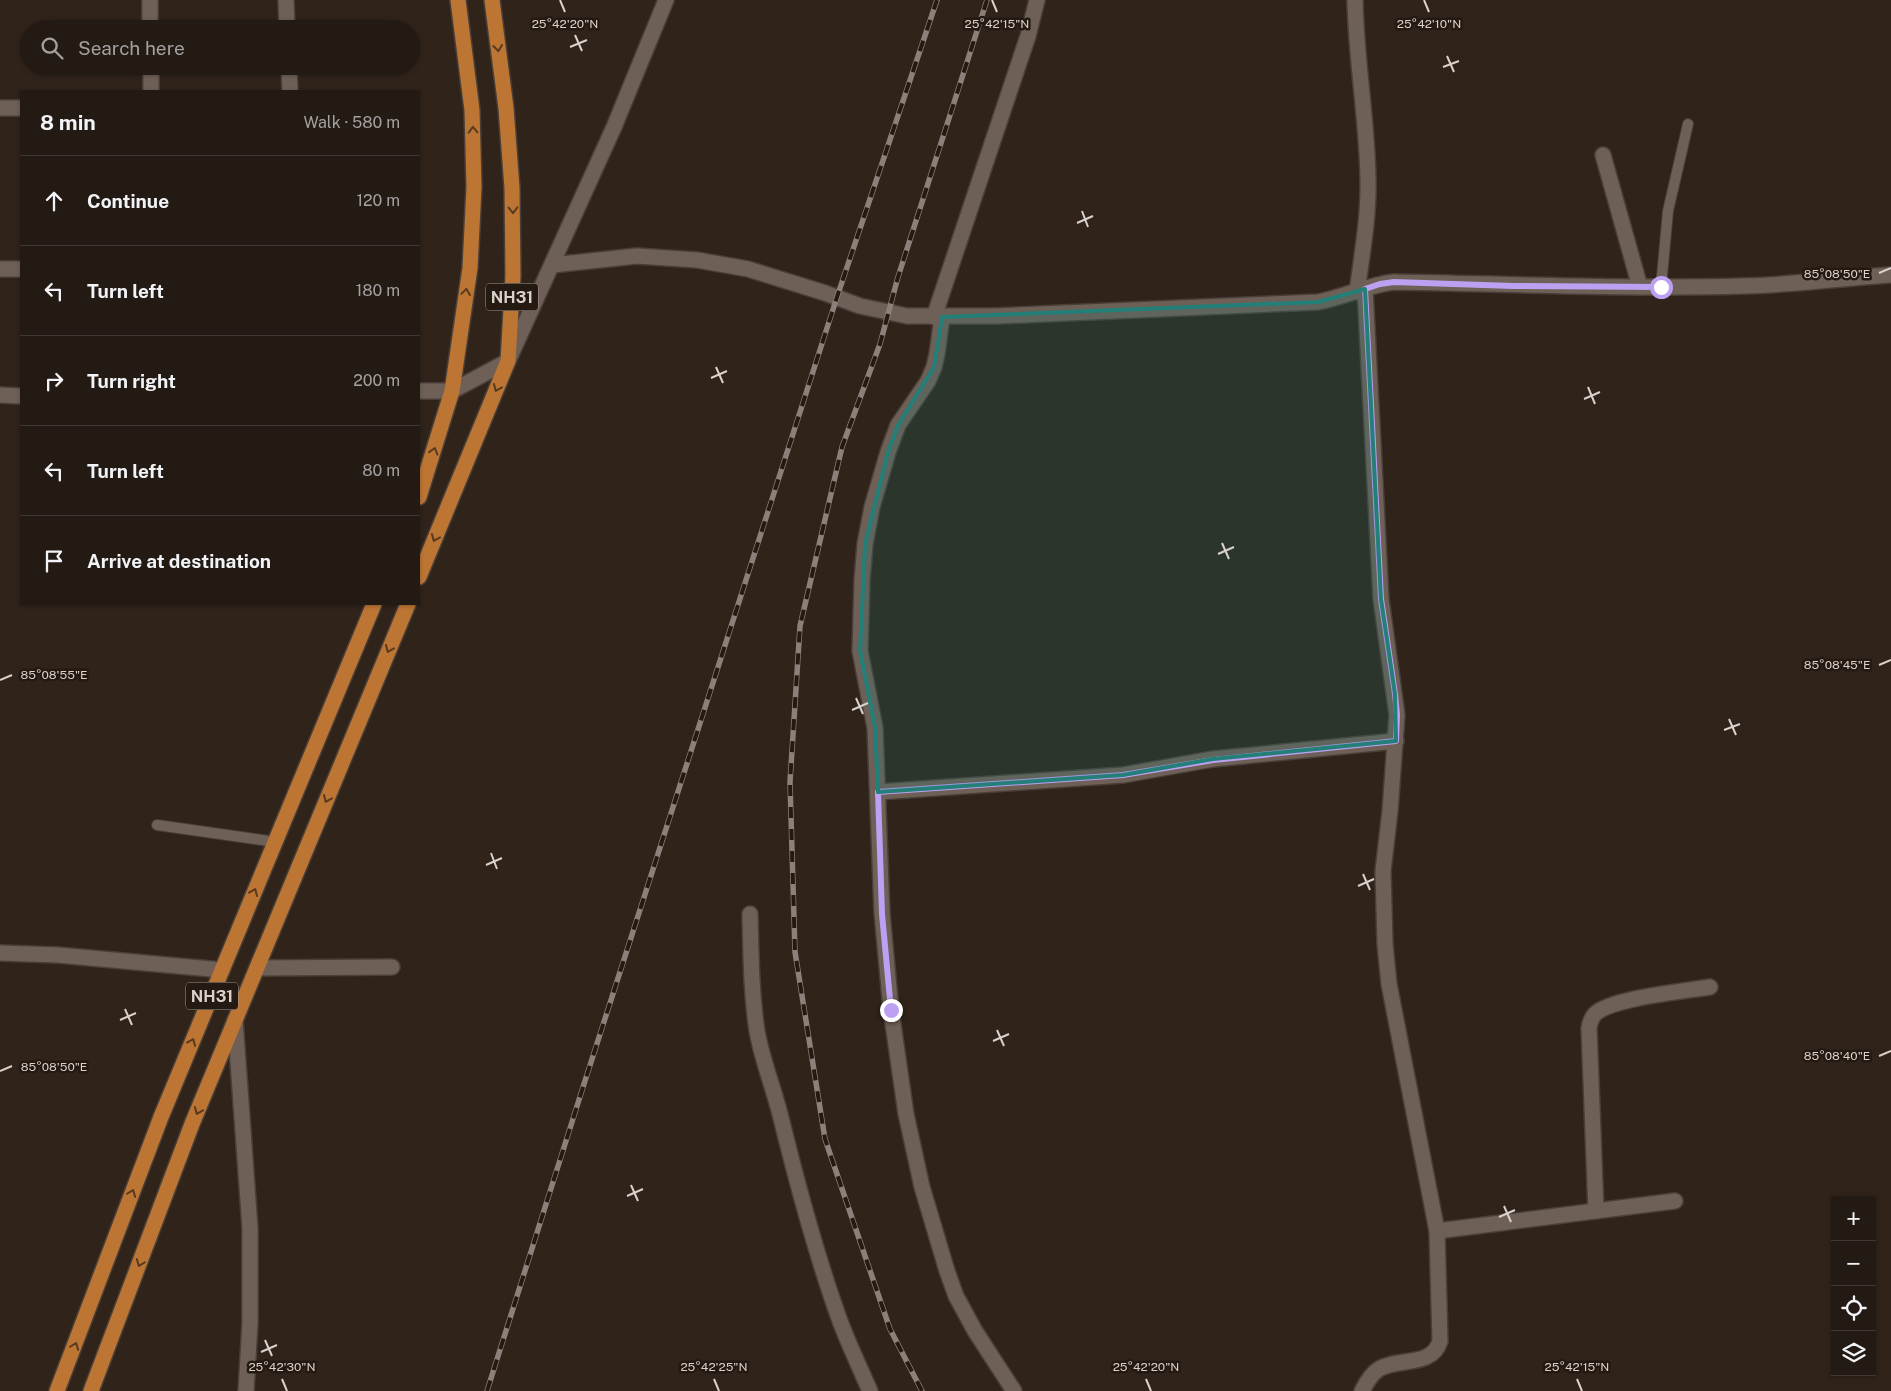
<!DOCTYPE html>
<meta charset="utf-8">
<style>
body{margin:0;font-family:"Public Sans",sans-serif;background:#2b231d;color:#f1f3f6}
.controls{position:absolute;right:15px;bottom:15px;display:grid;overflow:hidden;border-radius:0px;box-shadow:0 1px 4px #0004}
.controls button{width:45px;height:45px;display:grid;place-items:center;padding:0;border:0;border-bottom:1px solid #403834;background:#231a14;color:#f1f3f6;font:25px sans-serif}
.stop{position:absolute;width:15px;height:15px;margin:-11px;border:4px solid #bca0f2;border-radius:50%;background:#fff}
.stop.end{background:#bca0f2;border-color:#fff;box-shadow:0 1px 5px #0008}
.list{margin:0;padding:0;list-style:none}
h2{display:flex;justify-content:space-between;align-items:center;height:65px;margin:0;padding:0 20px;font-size:21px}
h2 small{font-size:16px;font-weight:400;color:#a3a1a0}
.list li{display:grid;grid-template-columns:32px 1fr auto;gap:15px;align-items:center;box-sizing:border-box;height:90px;padding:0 20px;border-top:1px solid #403834}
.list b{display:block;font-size:19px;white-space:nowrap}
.list em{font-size:16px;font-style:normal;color:#a3a1a0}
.icon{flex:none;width:28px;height:28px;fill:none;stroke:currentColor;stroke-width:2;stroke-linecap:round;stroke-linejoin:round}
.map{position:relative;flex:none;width:1891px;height:1391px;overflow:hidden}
.search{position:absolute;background:#231a14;box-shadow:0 1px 4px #0004;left:20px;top:20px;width:400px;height:55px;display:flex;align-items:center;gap:12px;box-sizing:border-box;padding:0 18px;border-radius:28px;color:#a3a1a0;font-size:19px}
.panel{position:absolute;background:#231a14;box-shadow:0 1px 4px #0004;left:20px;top:90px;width:400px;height:515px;border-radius:0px}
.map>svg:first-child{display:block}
</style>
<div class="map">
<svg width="1891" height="1391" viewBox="0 0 1891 1391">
<rect width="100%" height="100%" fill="#2f231a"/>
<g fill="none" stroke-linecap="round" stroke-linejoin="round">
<defs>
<g id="lane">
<path d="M1661 287 1668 211 1688 124"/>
<path d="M157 825 276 842"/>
</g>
<g id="street">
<path d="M150 0V29"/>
<path d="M286 0 287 29"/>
<path d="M1355 0C1356 60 1367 119 1368 178 1369 216 1362 254 1357 292"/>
<path d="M151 66V91"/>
<path d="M289 66 290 91"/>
<path d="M0 108H21"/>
<path d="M1603 155 1640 287"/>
<path d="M552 265 637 256 697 260 748 269 825 293 860 306 907 316H996L1318 302C1344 297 1368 285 1394 282 1511 284 1627 289 1743 286 1793 285 1842 278 1891 275"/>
<path d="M0 269H21"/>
<path d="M934 317 1028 36 1037 0"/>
<path d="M942 317 937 354 934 367 928 381 898 425 888 452 872 507 865 544 862 580 860 651 875 728 882 913 891 1010 906 1114 922 1187 947 1271 956 1296 975 1331 1014 1391"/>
<path d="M419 391H452"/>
<path d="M0 395 21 396"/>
<path d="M878 792 1123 775 1213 759 1396 741"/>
<path d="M750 914C751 953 751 992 757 1031 762 1060 774 1089 781 1118 798 1187 816 1255 840 1321 849 1345 860 1368 870 1391"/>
<path d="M0 953 58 955 222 970"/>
<path d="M257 968 392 967"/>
<path d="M235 1020 250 1228V1323L246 1391"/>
<path d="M1596 1211 1589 1028C1590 1022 1591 1018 1595 1014 1611 998 1686 991 1710 987"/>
<path d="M1437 1231 1675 1201"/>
<path d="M1362 1391C1366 1383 1371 1374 1379 1369 1398 1357 1432 1368 1440 1341L1437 1231 1389 984 1385 944 1383 871 1390 811 1397 715 1381 599 1365 289"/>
</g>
<path id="secondary" d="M452 391 508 361 614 127 666 0"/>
<g id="highway">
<path d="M419 497 452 391 470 268 474 187 472 110 458 0"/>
<path d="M419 577 508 361 513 276 512 188 506 108 492 0"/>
<path d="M57 1391 161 1117 374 604"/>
<path d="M91 1391 192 1124 408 604"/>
</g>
</defs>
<use href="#lane" stroke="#493f38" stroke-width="12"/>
<use href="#street" stroke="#493f38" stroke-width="18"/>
<use href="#secondary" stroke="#493f38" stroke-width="18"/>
<use href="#highway" stroke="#493f38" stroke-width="18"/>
<use href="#lane" stroke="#6e6056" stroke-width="10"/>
<use href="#street" stroke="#6e6056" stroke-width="15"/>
<use href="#secondary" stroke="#6e6056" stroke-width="15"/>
<use href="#highway" stroke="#bc7533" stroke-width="15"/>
<defs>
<g id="rail">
<path d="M487 1391 584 1084 837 297 937 0"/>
<path d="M922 1391 890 1329 825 1139 795 952 790 782 800 626 842 447 880 344 898 277 987 0"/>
</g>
</defs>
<use href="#rail" stroke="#8b817a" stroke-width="5.5"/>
<use href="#rail" stroke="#251a11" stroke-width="4" stroke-dasharray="11" stroke-linecap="butt"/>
</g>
<defs><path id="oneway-chevron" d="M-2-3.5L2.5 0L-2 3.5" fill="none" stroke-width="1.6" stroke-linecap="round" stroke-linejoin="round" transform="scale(1.25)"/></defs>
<g stroke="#5a3a1d">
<use href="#oneway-chevron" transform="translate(498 48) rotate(83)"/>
<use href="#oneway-chevron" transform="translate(473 130) rotate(-92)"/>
<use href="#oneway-chevron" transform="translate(513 210) rotate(89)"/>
<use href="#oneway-chevron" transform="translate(466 292) rotate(-82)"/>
<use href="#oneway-chevron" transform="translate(497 388) rotate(113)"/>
<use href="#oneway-chevron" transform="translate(434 451) rotate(-73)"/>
<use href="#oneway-chevron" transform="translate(435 538) rotate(113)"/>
<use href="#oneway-chevron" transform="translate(389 649) rotate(113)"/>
<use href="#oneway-chevron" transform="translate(327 799) rotate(113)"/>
<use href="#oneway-chevron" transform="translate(254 892) rotate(-67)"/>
<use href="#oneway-chevron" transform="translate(192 1042) rotate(-67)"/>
<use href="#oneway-chevron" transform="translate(198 1111) rotate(112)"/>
<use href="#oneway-chevron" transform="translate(132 1193) rotate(-69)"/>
<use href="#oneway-chevron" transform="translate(140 1263) rotate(111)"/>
<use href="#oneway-chevron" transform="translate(75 1346) rotate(-69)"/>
</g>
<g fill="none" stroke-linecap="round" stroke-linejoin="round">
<path stroke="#bca0f2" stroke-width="6" d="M891 1010 882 914 878 792 1123 775 1213 760 1396 741 1397 715 1395 694 1381 599 1365 289 1380 284 1394 282 1513 286 1661 287"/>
</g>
<path fill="#237f77" fill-opacity="0.2" stroke="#237f77" stroke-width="4" stroke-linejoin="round" d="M1365 289 1381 599 1395 694 1396 741 1213 759 1123 775 878 792 875 728 860 651 865 544 888 452 898 425 934 367 942 317 1318 302Z"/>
<path fill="none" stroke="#d9d1cb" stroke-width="2" d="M560 0 565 12M992 0 997 12M1424 0 1429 12M575 35 582 51M570 47 587 40M1447 56 1454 72M1443 67 1459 61M1082 211 1088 227M1077 223 1093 216M1879 273 1891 268M716 367 723 383M711 378 727 371M1588 387 1595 404M1584 399 1600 392M1222 543 1229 559M1218 554 1234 547M1879 665 1891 660M0 680 12 675M856 698 863 714M852 710 868 703M1729 719 1736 735M1724 730 1740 724M491 853 497 869M486 865 502 858M1363 874 1370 890M1358 886 1374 879M125 1009 132 1025M120 1020 136 1013M997 1030 1004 1046M993 1041 1009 1034M1879 1056 1891 1051M0 1071 12 1066M631 1185 638 1201M627 1196 643 1189M1504 1206 1511 1222M1499 1217 1515 1210M265 1340 272 1356M261 1352 277 1345M282 1379 287 1391M714 1379 719 1391M1146 1379 1151 1391M1577 1379 1582 1391"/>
<g text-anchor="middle" stroke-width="5" stroke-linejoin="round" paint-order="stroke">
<g fill="#251a11" stroke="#a39a93" stroke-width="1">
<rect x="486" y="283.5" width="52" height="27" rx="4"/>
<rect x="186" y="982.5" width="52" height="27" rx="4"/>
</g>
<g font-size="16" font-weight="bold" fill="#d9d1cb">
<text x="512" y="303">NH31</text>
<text x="212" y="1002">NH31</text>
</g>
</g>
<g font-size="12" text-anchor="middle" fill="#d9d1cb" stroke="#251a11" stroke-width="5" stroke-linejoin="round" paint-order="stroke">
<text x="565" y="28">25°42'20"N</text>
<text x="997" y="28">25°42'15"N</text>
<text x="1429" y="28">25°42'10"N</text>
<text x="1837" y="278">85°08'50"E</text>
<text x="1837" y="669">85°08'45"E</text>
<text x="54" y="679">85°08'55"E</text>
<text x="1837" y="1060">85°08'40"E</text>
<text x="54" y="1071">85°08'50"E</text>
<text x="282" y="1371">25°42'30"N</text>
<text x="714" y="1371">25°42'25"N</text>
<text x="1146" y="1371">25°42'20"N</text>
<text x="1577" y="1371">25°42'15"N</text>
</g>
</svg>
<div class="controls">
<button>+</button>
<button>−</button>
<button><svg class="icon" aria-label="locate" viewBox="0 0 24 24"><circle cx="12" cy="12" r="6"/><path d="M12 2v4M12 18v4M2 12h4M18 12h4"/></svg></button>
<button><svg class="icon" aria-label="layers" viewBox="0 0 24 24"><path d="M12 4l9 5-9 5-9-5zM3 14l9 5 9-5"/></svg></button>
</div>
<div class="stop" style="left:1661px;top:287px"></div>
<div class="stop end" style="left:891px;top:1010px"></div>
<div class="search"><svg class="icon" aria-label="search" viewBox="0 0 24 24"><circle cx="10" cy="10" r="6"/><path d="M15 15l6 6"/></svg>Search here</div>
<section class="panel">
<h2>8 min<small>Walk · 580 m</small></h2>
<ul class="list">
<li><svg class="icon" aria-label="ahead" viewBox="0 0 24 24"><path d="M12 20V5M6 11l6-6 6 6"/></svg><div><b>Continue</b></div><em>120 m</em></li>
<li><svg class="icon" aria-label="left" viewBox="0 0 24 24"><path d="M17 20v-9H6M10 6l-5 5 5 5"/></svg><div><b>Turn left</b></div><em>180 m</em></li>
<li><svg class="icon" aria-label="right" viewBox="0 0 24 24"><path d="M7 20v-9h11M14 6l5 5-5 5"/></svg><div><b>Turn right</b></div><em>200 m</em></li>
<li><svg class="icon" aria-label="left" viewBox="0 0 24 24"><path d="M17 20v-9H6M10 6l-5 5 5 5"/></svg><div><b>Turn left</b></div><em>80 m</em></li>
<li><svg class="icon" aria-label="arrive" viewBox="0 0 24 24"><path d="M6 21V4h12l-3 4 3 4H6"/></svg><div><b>Arrive at destination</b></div></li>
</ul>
</section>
</div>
